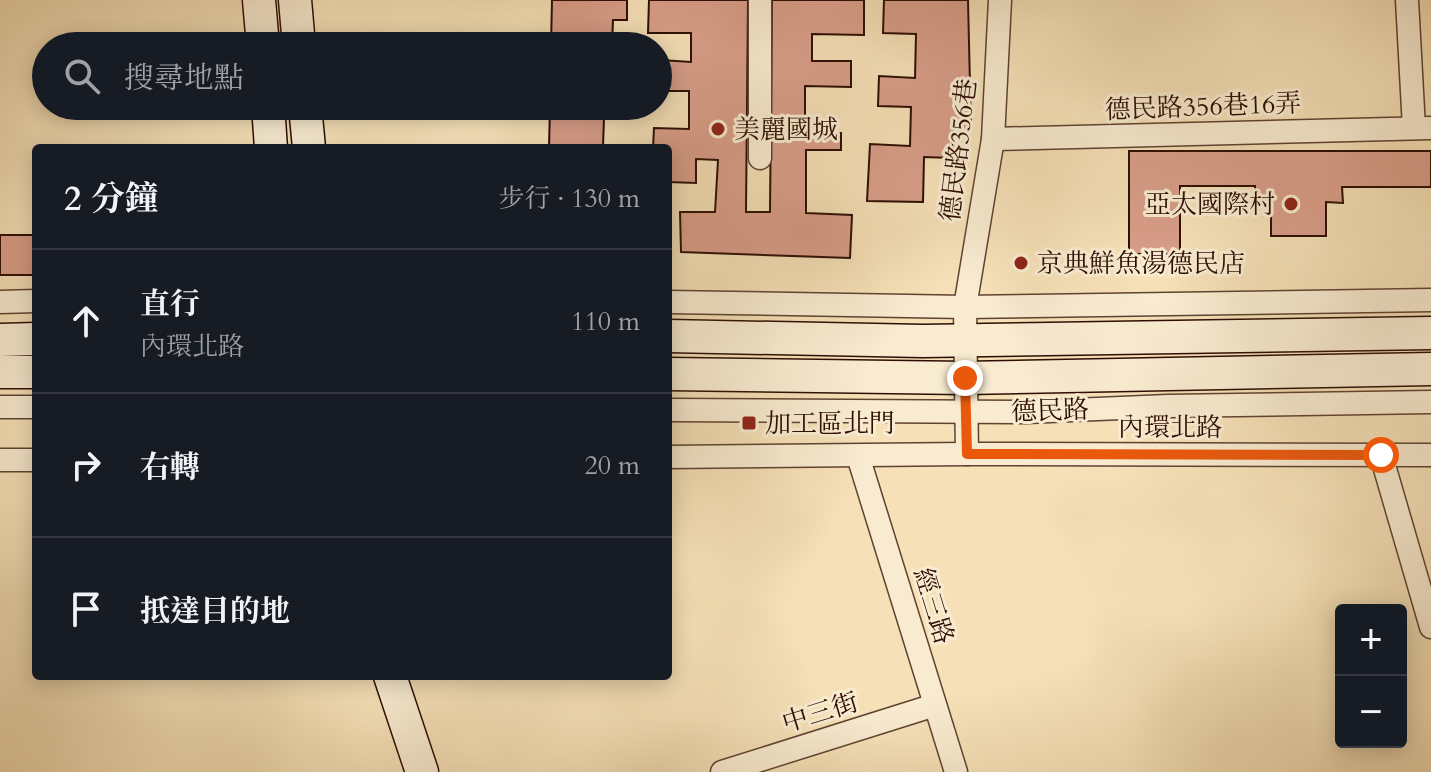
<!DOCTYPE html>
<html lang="zh-TW">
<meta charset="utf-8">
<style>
body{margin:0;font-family:Cardo,"Noto Serif TC",serif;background:#20242c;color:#f1f3f6}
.controls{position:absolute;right:24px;bottom:24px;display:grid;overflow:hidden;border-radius:8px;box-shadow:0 4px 20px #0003}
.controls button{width:72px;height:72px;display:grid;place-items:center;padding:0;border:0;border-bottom:2px solid #363941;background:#171b24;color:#f1f3f6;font:40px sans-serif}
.stop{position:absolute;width:24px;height:24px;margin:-18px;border:6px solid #ea580c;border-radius:50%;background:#fff}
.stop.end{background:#ea580c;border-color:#fff;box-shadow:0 2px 8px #0008}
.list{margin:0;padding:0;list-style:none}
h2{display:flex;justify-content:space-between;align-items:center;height:104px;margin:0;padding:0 32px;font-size:34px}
h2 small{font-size:26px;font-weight:400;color:#9ea1a6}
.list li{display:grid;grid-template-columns:52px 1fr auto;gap:24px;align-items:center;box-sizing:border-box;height:144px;padding:0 32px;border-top:2px solid #363941}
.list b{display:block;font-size:30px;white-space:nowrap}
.list p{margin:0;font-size:26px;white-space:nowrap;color:#9ea1a6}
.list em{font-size:26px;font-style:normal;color:#9ea1a6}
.icon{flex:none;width:44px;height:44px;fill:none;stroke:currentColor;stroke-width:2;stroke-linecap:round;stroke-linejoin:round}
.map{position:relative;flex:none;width:1431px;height:772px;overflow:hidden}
.search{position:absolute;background:#171b24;box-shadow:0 4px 20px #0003;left:32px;top:32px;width:640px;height:88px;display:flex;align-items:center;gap:20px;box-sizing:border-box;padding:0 28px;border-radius:44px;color:#9ea1a6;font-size:30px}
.panel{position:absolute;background:#171b24;box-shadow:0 4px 20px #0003;left:32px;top:144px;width:640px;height:536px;border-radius:8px}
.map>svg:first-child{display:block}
</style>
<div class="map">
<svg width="1431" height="772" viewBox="0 0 1431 772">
<rect width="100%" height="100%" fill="#f5e0b7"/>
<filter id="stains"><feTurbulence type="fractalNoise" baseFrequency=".0025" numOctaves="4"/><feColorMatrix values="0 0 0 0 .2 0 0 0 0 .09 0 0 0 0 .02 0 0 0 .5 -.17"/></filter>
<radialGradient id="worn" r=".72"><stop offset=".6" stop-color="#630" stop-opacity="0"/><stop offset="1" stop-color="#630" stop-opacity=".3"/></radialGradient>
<g fill="#d89d88" stroke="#2d0d03" stroke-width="2">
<path d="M552 0H627V20H613L612 46H551Z"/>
<path d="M649 0H748L746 212H770L772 0H864V35L812 34V61H851V87L805 86V133H841V150H806V213L852 215 850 258 681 252 680 212H715L718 160 696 159V183L668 182V148H653L654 128 689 129V91H660L661 60 691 62V33H648Z"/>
<path d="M884 0H968L971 129 953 128 952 158 924 157 923 202 867 201 870 144 910 146 911 107 878 106 879 76 915 78 916 34 883 33Z"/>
<path d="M550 106H579L578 117 604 118 603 147 633 148H549Z"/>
<path d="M1129 151H1431V187H1342L1343 203 1326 202V236H1271V206H1255V186H1180V254H1129Z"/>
<rect x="0" y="235" width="36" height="40"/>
</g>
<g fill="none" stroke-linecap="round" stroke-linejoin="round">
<defs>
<g id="street">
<path d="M1407 0 1414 128"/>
<path d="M993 139 1431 128"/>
<path d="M760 158V0"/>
<path d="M0 302 36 301"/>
<path d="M668 302 965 307 1431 300"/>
<path d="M0 407H36"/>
<path d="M668 410 1026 412 1168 406 1431 402"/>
<path d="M967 454 965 307 993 139 1000 0"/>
<path d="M1381 455 1431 627"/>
<path d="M858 456 956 772"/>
<path d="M668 457 967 454 1431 455"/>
<path d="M0 460H36"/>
<path d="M722 772 935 705"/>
</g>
<g id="secondary">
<path d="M259 0 263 46"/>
<path d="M295 0 299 46"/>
<path d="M268 106 271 148"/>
<path d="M305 106 309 148"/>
<path d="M668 336 923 341 1431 333"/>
<path d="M0 340 36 339"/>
<path d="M0 372H36"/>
<path d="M668 374 965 378 1431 369"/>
<path d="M390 676 422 772"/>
</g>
</defs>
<use href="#street" stroke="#5f4230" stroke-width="25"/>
<use href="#secondary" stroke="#2d0d03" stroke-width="35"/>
<use href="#street" stroke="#f8ebd0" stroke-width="22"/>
<use href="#secondary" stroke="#f8ebd0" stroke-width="32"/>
</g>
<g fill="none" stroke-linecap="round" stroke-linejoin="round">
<path stroke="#ea580c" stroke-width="10" d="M965 378 967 454 1381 455"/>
</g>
<g fill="#8f2418" stroke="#f8ebd0" stroke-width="3">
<circle cx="718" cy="129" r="8"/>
<circle cx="1291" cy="204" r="8"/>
<circle cx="1021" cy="263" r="8"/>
<rect x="741" y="415" width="16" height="16" rx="4"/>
</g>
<g text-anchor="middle" stroke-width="6" stroke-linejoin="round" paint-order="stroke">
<g font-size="26" fill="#2d0d03" stroke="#f8ebd0">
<text transform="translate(1203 106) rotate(-2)" y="9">德民路356巷16弄</text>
<text transform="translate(958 150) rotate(-83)" y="9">德民路356巷</text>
<text transform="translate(1050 410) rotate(-2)" y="9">德民路</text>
<text x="1170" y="436">內環北路</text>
<text transform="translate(934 606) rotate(73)" y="9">經三路</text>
<text transform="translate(820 712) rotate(-17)" y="9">中三街</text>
</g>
<g font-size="26" fill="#2d0d03" stroke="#f8ebd0" text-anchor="start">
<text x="734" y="138">美麗國城</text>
<text x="1275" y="213" text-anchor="end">亞太國際村</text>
<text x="1037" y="272">京典鮮魚湯德民店</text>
<text x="765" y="432">加工區北門</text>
</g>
</g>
<rect width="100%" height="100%" filter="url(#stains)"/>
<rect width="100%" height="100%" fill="url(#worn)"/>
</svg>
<div class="controls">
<button>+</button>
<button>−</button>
</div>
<div class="stop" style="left:1381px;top:455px"></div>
<div class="stop end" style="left:965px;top:378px"></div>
<div class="search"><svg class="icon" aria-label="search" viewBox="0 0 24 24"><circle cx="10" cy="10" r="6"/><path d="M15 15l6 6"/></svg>搜尋地點</div>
<section class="panel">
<h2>2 分鐘<small>步行 · 130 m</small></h2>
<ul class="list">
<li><svg class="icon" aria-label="ahead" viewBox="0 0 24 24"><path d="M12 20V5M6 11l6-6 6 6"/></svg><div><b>直行</b><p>內環北路</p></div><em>110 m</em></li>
<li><svg class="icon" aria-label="right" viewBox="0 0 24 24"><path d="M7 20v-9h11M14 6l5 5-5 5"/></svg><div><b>右轉</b></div><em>20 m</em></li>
<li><svg class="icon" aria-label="arrive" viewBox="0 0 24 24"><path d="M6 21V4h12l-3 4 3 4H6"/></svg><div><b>抵達目的地</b></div></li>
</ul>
</section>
</div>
